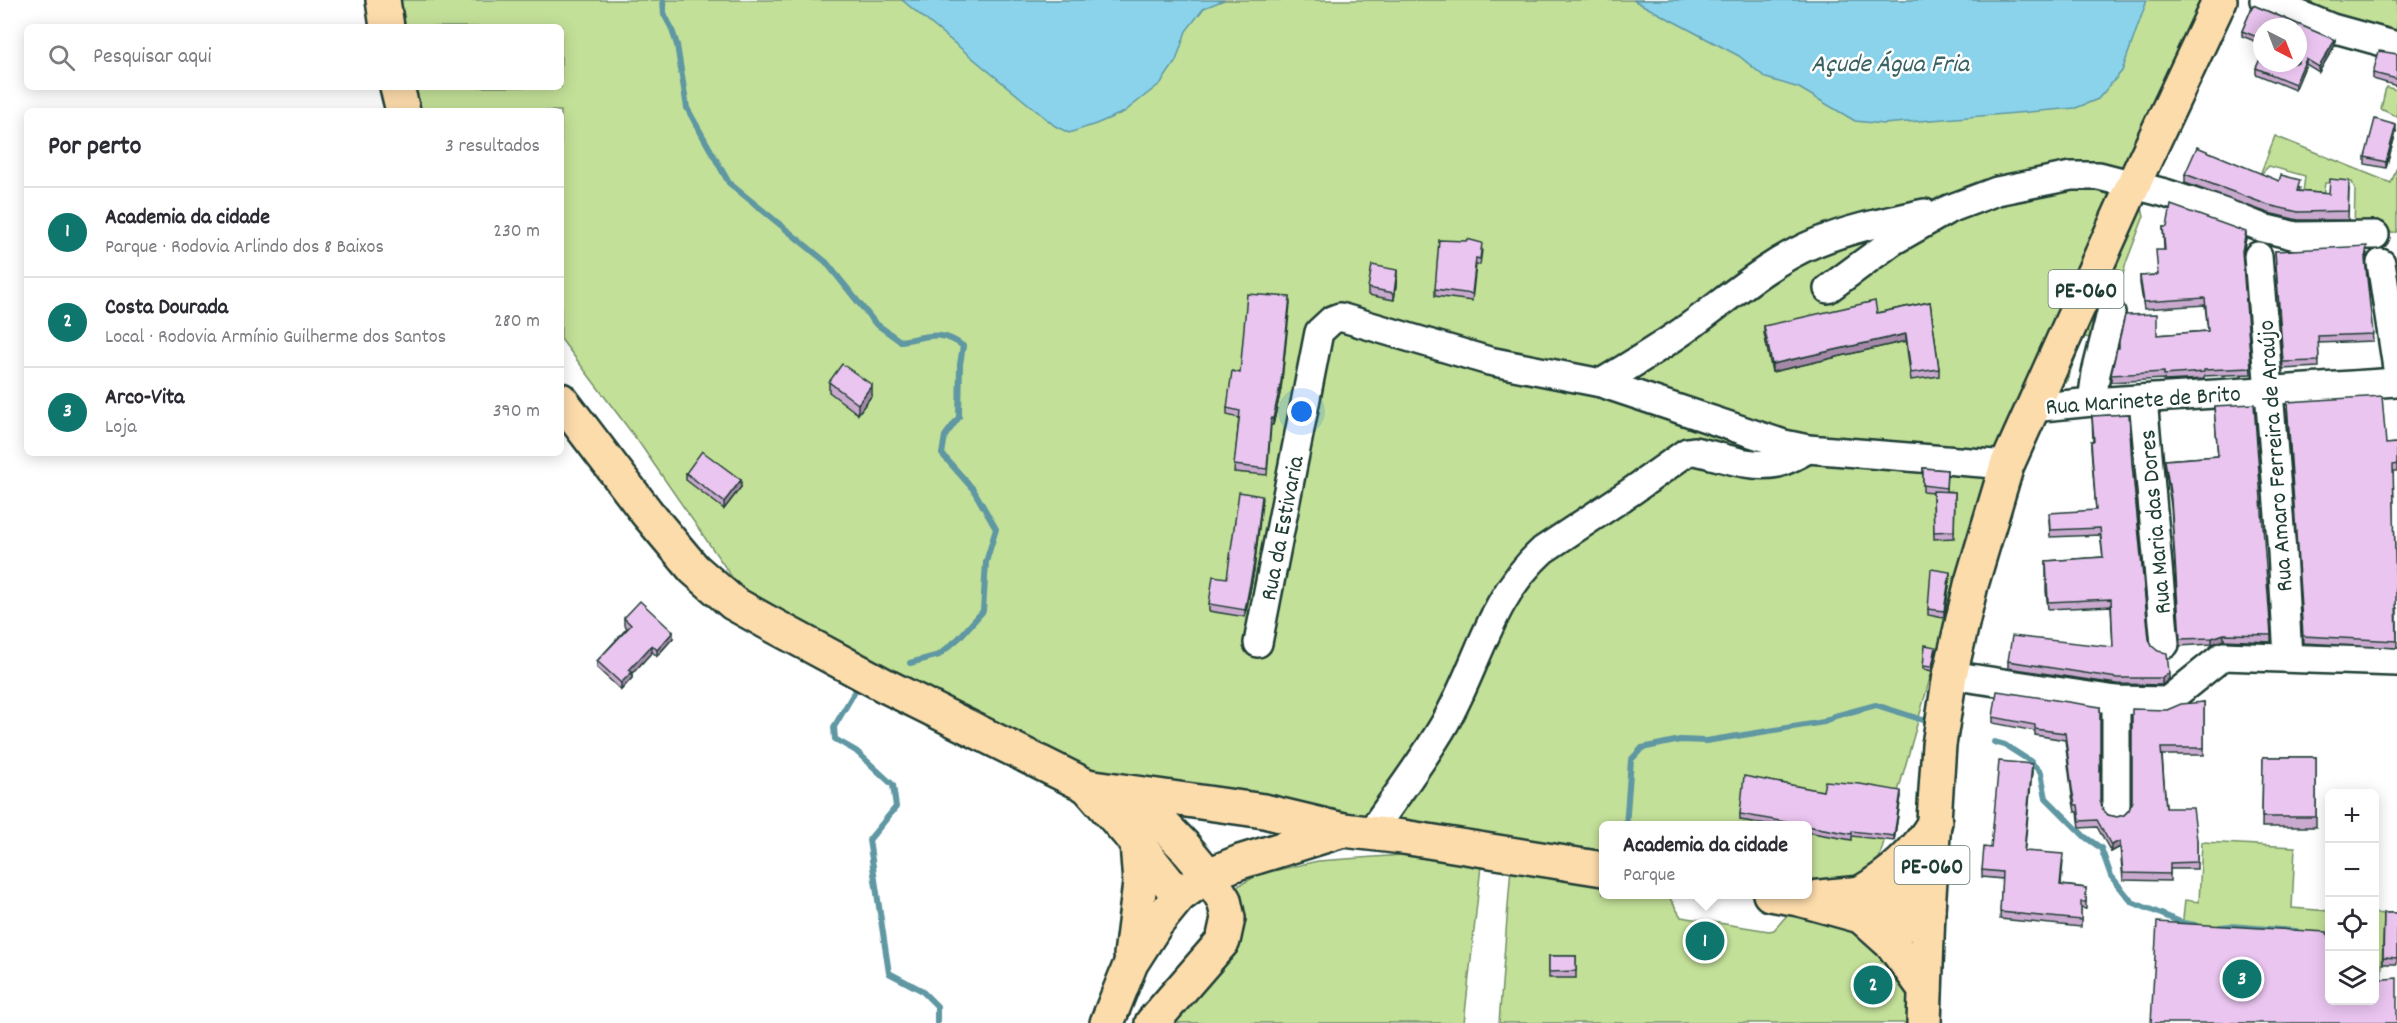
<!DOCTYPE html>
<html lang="pt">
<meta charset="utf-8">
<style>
body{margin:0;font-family:Dekko,sans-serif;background:#f2f2f3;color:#2b2b33}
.controls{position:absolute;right:18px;bottom:18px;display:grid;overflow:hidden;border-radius:9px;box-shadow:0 3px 15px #0003}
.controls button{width:54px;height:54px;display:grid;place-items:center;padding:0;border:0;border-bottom:2px solid #e1e1e2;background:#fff;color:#2b2b33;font:30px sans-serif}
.compass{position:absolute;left:2253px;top:18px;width:54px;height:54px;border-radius:50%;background:#fff;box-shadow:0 3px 15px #0003;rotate:138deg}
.you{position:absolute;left:1302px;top:412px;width:21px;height:21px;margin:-15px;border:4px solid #fff;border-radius:50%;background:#1a73e8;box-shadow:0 0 0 9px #1a73e833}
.badge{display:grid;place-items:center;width:39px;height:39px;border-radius:50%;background:#0f766e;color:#fff;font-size:20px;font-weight:700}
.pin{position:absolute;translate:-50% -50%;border:3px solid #fff;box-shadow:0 2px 6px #0006}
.popup{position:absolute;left:1599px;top:821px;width:213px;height:78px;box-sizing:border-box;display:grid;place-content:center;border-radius:9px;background:#fff;filter:drop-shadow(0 2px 4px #0005);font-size:20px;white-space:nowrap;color:#7c7c81}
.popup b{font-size:22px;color:#2b2b33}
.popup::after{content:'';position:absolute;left:50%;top:100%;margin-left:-12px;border:12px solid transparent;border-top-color:#fff}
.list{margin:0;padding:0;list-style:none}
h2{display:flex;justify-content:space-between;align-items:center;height:78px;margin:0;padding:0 24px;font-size:26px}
h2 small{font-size:20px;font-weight:400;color:#7c7c81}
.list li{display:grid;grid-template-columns:39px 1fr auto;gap:18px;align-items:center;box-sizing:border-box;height:90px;padding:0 24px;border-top:2px solid #e1e1e2}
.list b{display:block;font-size:22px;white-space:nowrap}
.list p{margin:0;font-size:20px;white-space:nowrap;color:#7c7c81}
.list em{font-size:20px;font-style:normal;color:#7c7c81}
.icon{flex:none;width:33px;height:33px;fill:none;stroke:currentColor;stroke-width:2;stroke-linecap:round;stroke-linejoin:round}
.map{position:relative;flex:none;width:2397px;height:1023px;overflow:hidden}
.search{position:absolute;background:#fff;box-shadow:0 3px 15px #0003;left:24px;top:24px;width:540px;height:66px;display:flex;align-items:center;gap:15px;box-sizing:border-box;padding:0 21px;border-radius:9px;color:#7c7c81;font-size:22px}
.panel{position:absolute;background:#fff;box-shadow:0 3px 15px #0003;left:24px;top:108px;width:540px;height:348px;border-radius:9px}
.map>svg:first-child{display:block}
</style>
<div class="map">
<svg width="2397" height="1023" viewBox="0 0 2397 1023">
<rect width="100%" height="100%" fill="#fff"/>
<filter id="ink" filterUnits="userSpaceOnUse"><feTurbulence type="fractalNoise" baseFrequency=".0167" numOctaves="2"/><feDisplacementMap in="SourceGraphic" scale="12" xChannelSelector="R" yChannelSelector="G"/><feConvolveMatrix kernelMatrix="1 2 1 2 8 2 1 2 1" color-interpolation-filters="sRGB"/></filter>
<g filter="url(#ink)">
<g fill="#c3e098" stroke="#718e66" stroke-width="1.5">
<path d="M400 0H2202L1947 618 1872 884 1807 878V826H1603V859L1071 766 743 593 638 441 561 339V111H420L412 87H561V27H403Z"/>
<path d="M2280 0H2397V36Z"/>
<path d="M2386 87 2397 90V117L2381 109Z"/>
<path d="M2275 136 2391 183 2397 167V232L2354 233 2355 189 2352 182 2325 183 2323 197 2303 193 2305 176 2269 166 2260 175Z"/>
<path d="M2141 203 2144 216 2126 263 2119 290 2093 338 2083 337 2066 383 2060 381Z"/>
<path d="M2202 842 2295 847 2292 908 2329 911V954L2181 937 2185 900 2199 902Z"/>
<path d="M1402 855 1481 866 1464 1023H1163L1241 915 1236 887 1260 874 1318 861Z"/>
<path d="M1511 867 1603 879V894L1668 895 1681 917 1769 931 1774 930 1795 906 1856 924 1906 978 1914 1023H1499Z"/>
<path d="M2374 913 2384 914 2381 992 2374 993Z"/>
</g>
<g fill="#8ad3eb" stroke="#5f97a2" stroke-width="1.5">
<path d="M902 0H1224L1204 8 1186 31 1176 61 1161 83 1124 112 1096 124 1069 133 1055 126Z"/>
<path d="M1633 0H2147L2122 71 2098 99 2076 108 1883 124 1855 121 1799 88 1766 78 1739 56Z"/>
</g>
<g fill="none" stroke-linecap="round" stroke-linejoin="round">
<g stroke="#5f97a2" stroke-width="6">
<path d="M663 0 664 14 671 27 677 45 687 108 729 183 826 262 875 323 900 341C925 338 940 328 963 346L960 364 959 417 945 436 942 454 973 489 996 529 986 562 983 611 959 638 939 655 910 663"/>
<path d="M854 693 834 727 835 739 856 751 893 785 896 807 869 840 889 973 921 990 937 1006V1023"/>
<path d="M1994 742 2005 745 2030 761 2041 773 2046 798 2085 837 2101 848 2111 876 2132 902 2183 923 2195 925"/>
<path d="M1626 826 1631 760 1642 748 1680 740 1706 741 1824 722 1835 716 1876 705 1923 720"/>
<path d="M2220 927 2230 926 2296 931"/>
</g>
<defs>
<g id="minor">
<path d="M2264 0 2332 28 2397 46"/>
<path d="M2258 256 2282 552 2288 657"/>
<path d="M2381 263 2397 368"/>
<path d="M1828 289 1893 241 1949 209 1997 191 2071 176H2099L2165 193 2223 212 2263 228 2296 236 2375 235"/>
<path d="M1601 383C1631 365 1661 347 1690 326 1730 297 1769 262 1815 243 1851 228 1888 221 1925 213"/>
<path d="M2143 399 2165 644"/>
<path d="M2092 402 2096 373 2111 313"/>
<path d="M2032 408 2092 402 2397 382"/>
<path d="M1258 643 1319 332 1332 320 1340 317 1489 361 1601 383 1784 444 1808 449 2007 465"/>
<path d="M1950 675 2116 700 2167 701 2223 656 2397 662"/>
<path d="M2116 808V700"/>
<path d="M1371 832C1396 796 1423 761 1445 723 1479 663 1490 598 1543 550L1632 491 1687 452 1694 451C1722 456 1749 469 1778 463 1788 460 1799 454 1808 449"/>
</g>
<g id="major">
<path d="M383 0 387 27"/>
<path d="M397 87 403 111"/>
<path d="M561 400 647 513 694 569 733 603 767 622 884 685 1087 786 1264 811 1343 830"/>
<path d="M1087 786 1137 843 1179 896"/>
<path d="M1134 795 1184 846 1208 875 1224 900 1228 918 1223 941 1152 1023"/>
<path d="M1770 894 1799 899 1893 925 1911 923 1928 910"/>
<path d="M1859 894C1891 875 1916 854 1935 822"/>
<path d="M1819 897C1859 894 1893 885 1928 910"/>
<path d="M1863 918 1893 945 1925 989"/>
<path d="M1131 955 1140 883 1137 843"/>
<path d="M1107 1023 1131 963 1156 924 1179 896 1208 875 1240 862 1343 830 1403 837 1603 869"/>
<path d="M1924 1023 1928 910 1939 745 1950 675 1971 585 2007 465 2133 185 2220 0"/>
</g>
</defs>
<use href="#minor" stroke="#1f3d34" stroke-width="32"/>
<use href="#major" stroke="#1f3d34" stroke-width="38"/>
<use href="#minor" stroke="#fff" stroke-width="27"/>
<use href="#major" stroke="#fddcac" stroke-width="33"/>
</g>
<g fill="#c9a9ce" stroke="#1f3d34" stroke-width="1.5">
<path d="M2253 5 2335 40V45L2319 72 2306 64 2295 90 2256 74V68L2262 55V63H2298V27H2262V44L2242 36V31Z"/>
<path d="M2397 54V86L2373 79V73Z"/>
<path d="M2396 132 2386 168 2365 164V157Z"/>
<path d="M2185 174 2279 181 2300 188 2299 191 2329 194 2349 189 2348 220H2298L2268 213 2185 183Z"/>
<path d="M2163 227 2246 238 2243 255 2251 374 2204 376V379L2164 381V379L2111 382V375L2119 348V341L2157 335 2208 331 2205 305 2144 309 2140 283V276L2157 275 2164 250Z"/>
<path d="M1482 250 1480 265H1476L1472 301 1435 296V289Z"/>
<path d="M2275 251 2367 253 2366 263 2373 341 2318 343 2319 367 2283 369Z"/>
<path d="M1397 277 1394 300 1368 295V288Z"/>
<path d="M1930 302 1939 369V376L1911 380 1906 341 1772 372 1764 333V326L1877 313Z"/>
<path d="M1290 304 1281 389 1273 425H1271L1267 475 1234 472 1239 418 1227 415V408L1240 373Z"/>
<path d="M829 382 872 395 858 414 829 392Z"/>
<path d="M2214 406 2271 635V642L2224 640 2212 644 2180 646 2171 506 2165 466V460L2218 456Z"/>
<path d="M2287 409 2386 444 2397 443V471H2393L2396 608H2397V648L2303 643Z"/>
<path d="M2092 416 2132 464 2149 639 2152 646 2169 679 2162 685 2117 684 2008 668V661L2113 647 2111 606 2048 609 2046 591V561L2103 557 2100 535 2050 537 2049 519 2096 510 2091 448V441H2093Z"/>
<path d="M1923 468 1947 470 1946 491 1955 492 1954 538 1934 539 1933 493 1923 492Z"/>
<path d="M686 473 741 487 724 509 686 480Z"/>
<path d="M1262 503 1254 570 1245 617 1209 611V604L1227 578Z"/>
<path d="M1950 579 1944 618 1928 615V609Z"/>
<path d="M624 618 673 638 657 656 652 652 632 674V678L621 690 597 668V661L627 628 624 625Z"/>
<path d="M1936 651 1932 671 1923 669V666Z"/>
<path d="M2204 702V755H2162L2166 808 2197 840V869H2170V881L2123 880 2120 847 2111 852 2097 827 2080 828 2078 812H2075L2072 796 2065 740 2035 735V731L1993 723V717L2100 707V802L2103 810 2108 815 2117 817 2124 815 2129 810 2167 710Z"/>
<path d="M2263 757H2316V827H2262Z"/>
<path d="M2032 771 2024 851 2063 861 2061 885 2086 888V909L2081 908V927L2000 919 2002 879 1982 877V870L1991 848Z"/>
<path d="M1823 791 1901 796 1894 841 1852 836V840L1807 832V825H1773L1740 820V814Z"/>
<path d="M2384 913H2397V964H2383Z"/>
<rect x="1549" y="956" width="27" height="22"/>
</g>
<g fill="#a48aa8" stroke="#1f3d34" stroke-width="1.5">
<path d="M2335 40V45L2319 72V67Z"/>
<path d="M2306 59V64L2295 90V84Z"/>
<path d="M2396 125V132L2386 168V162Z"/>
<path d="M2246 232V238L2242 257V251Z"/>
<path d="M1397 270V277L1394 300V293Z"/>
<path d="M1290 297 1281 389 1273 425V419Z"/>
<path d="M1906 334V341L1772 372V364Z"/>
<path d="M872 385V395L858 414V404Z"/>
<path d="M741 480V487L724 509V502Z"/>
<path d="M1262 496 1254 570 1245 617V610Z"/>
<path d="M1950 572V579L1944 618V611Z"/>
<path d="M673 632V638L657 656V650Z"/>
<path d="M2224 634V640L2212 644V638Z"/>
<path d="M652 645V652L632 674V678L621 690V683L629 670Z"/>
<path d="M2169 673V679L2162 685V678Z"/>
<path d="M2032 764V771L2024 857V851Z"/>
<path d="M1901 791V796L1894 841V836Z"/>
<path d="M2120 841V847L2111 852V845Z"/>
</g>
<g fill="#eac5f0" stroke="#1f3d34" stroke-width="1.5">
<path d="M2253 5 2335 40 2319 67 2306 59 2295 84 2256 68 2262 55V63H2298V27H2262V39L2242 31Z"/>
<path d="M2379 51 2397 54V79L2373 73Z"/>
<path d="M2375 119 2396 125 2386 162 2365 157Z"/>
<path d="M2197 147 2279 181 2281 175 2300 180 2297 191 2329 194 2330 179 2349 181 2348 211 2298 212 2268 205 2185 174Z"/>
<path d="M2171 205 2246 232 2242 251 2251 368 2204 370V372L2164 375V372L2111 375 2117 348H2119V341L2125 315 2157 314V335L2208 331 2205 298 2144 302 2140 276 2158 275 2156 250H2165L2163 227H2167Z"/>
<path d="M1467 239 1482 243 1480 259 1476 258 1472 294 1435 289 1439 240 1466 241Z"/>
<path d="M2367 246 2365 259 2373 334 2318 336 2319 361 2283 362 2275 251Z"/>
<path d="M1372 265 1397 270 1394 293 1368 288Z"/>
<path d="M1247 294 1290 297 1281 382 1273 419 1271 418 1267 469 1234 465 1240 411 1227 408 1232 371 1240 373Z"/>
<path d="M1875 301 1877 313 1930 302 1939 369 1911 373 1906 334 1772 364 1764 326Z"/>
<path d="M842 364 872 385 858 404 829 382Z"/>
<path d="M2382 396 2386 444 2397 443V464L2393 465 2397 641 2303 636 2287 402Z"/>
<path d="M2254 404 2271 635 2224 634 2212 638 2180 639 2171 499 2165 460 2218 456 2214 406Z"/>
<path d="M2129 414 2132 464 2149 639 2152 646 2158 651 2167 653 2169 673 2162 678H2117L2008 661 2012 636 2113 647 2111 599 2048 602 2046 561 2103 557 2100 528 2050 530 2049 513 2096 510 2091 441H2094L2092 416Z"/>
<path d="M702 451 741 480 724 502 686 473Z"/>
<path d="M1923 468 1947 470 1946 488 1923 485Z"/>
<path d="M1933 491 1955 492 1954 531 1934 532Z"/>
<path d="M1239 492 1262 496 1254 563 1245 610 1209 604 1213 576 1227 578Z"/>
<path d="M1931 569 1950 572 1944 611 1928 609Z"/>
<path d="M640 601 673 632 657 650 652 645 629 670 632 672 621 683 597 661 631 625 624 618Z"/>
<path d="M1925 645 1936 647 1932 667 1923 666Z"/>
<path d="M1997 691 2100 707V802L2103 810 2108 815 2117 817 2124 815 2129 810 2132 802V709L2167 710 2181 704 2204 702V748H2161L2166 808H2193L2197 840V862L2170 863V874L2123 873 2120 841 2111 845 2097 820 2080 821 2078 805H2075L2072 789 2065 733 2035 729V725L1993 717Z"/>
<path d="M2263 757H2316V817H2262Z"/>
<path d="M1999 761 2032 764 2024 851 2063 854 2060 885 2086 888V902H2081V920L2000 912 2002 872 1982 870 1984 847 1991 848Z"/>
<path d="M1744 776 1823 791 1825 781 1860 784 1901 791 1894 836 1852 831V834L1807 826V825H1802L1740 814Z"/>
<path d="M2384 913H2397V958L2383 957Z"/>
<path d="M2157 922 2327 932 2330 945V1000H2374V980L2397 978V1023H2151Z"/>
<path d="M1549 956H1576V971L1549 972Z"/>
</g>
</g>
<g text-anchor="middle" stroke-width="5" stroke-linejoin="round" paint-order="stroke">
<g fill="#fff" stroke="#627771" stroke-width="1.5">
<rect x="2048.5" y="270" width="75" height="38" rx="4.5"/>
<rect x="1894.5" y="846" width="75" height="38" rx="4.5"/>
</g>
<g font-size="22" font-weight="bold" fill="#1f3d34">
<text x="2086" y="297">PE-060</text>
<text x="1932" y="873">PE-060</text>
</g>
<g font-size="24" fill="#1f3d34" stroke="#fff">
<text transform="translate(2143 399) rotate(-4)" y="8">Rua Marinete de Brito</text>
<text transform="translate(2274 456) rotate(-94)" y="8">Rua Amaro Ferreira de Araújo</text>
<text transform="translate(2154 522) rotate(-95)" y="8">Rua Maria das Dores</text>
<text transform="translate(1281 528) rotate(-79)" y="8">Rua da Estivaria</text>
</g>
<g font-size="26" font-style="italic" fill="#3a6262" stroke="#fff">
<text x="1890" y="71">Açude Água Fria</text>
</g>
</g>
</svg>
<div class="controls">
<button>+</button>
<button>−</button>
<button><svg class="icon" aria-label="locate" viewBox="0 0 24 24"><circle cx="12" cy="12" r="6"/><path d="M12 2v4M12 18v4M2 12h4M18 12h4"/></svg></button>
<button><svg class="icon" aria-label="layers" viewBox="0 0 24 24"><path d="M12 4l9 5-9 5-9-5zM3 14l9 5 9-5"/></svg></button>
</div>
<svg class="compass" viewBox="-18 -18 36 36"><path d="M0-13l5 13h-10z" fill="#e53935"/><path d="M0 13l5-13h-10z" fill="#7c7c81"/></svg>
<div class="you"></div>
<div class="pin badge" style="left:1705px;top:941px">1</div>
<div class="popup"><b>Academia da cidade</b>Parque</div>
<div class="pin badge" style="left:1873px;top:985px">2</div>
<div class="pin badge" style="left:2242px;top:979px">3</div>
<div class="search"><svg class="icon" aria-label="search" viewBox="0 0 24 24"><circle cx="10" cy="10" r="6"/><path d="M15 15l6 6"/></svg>Pesquisar aqui</div>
<section class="panel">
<h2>Por perto<small>3 resultados</small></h2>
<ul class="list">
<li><span class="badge">1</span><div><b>Academia da cidade</b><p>Parque · Rodovia Arlindo dos 8 Baixos</p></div><em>230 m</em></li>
<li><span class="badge">2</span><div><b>Costa Dourada</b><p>Local · Rodovia Armínio Guilherme dos Santos</p></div><em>280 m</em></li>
<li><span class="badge">3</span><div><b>Arco-Vita</b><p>Loja</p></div><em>390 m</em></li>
</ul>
</section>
</div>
